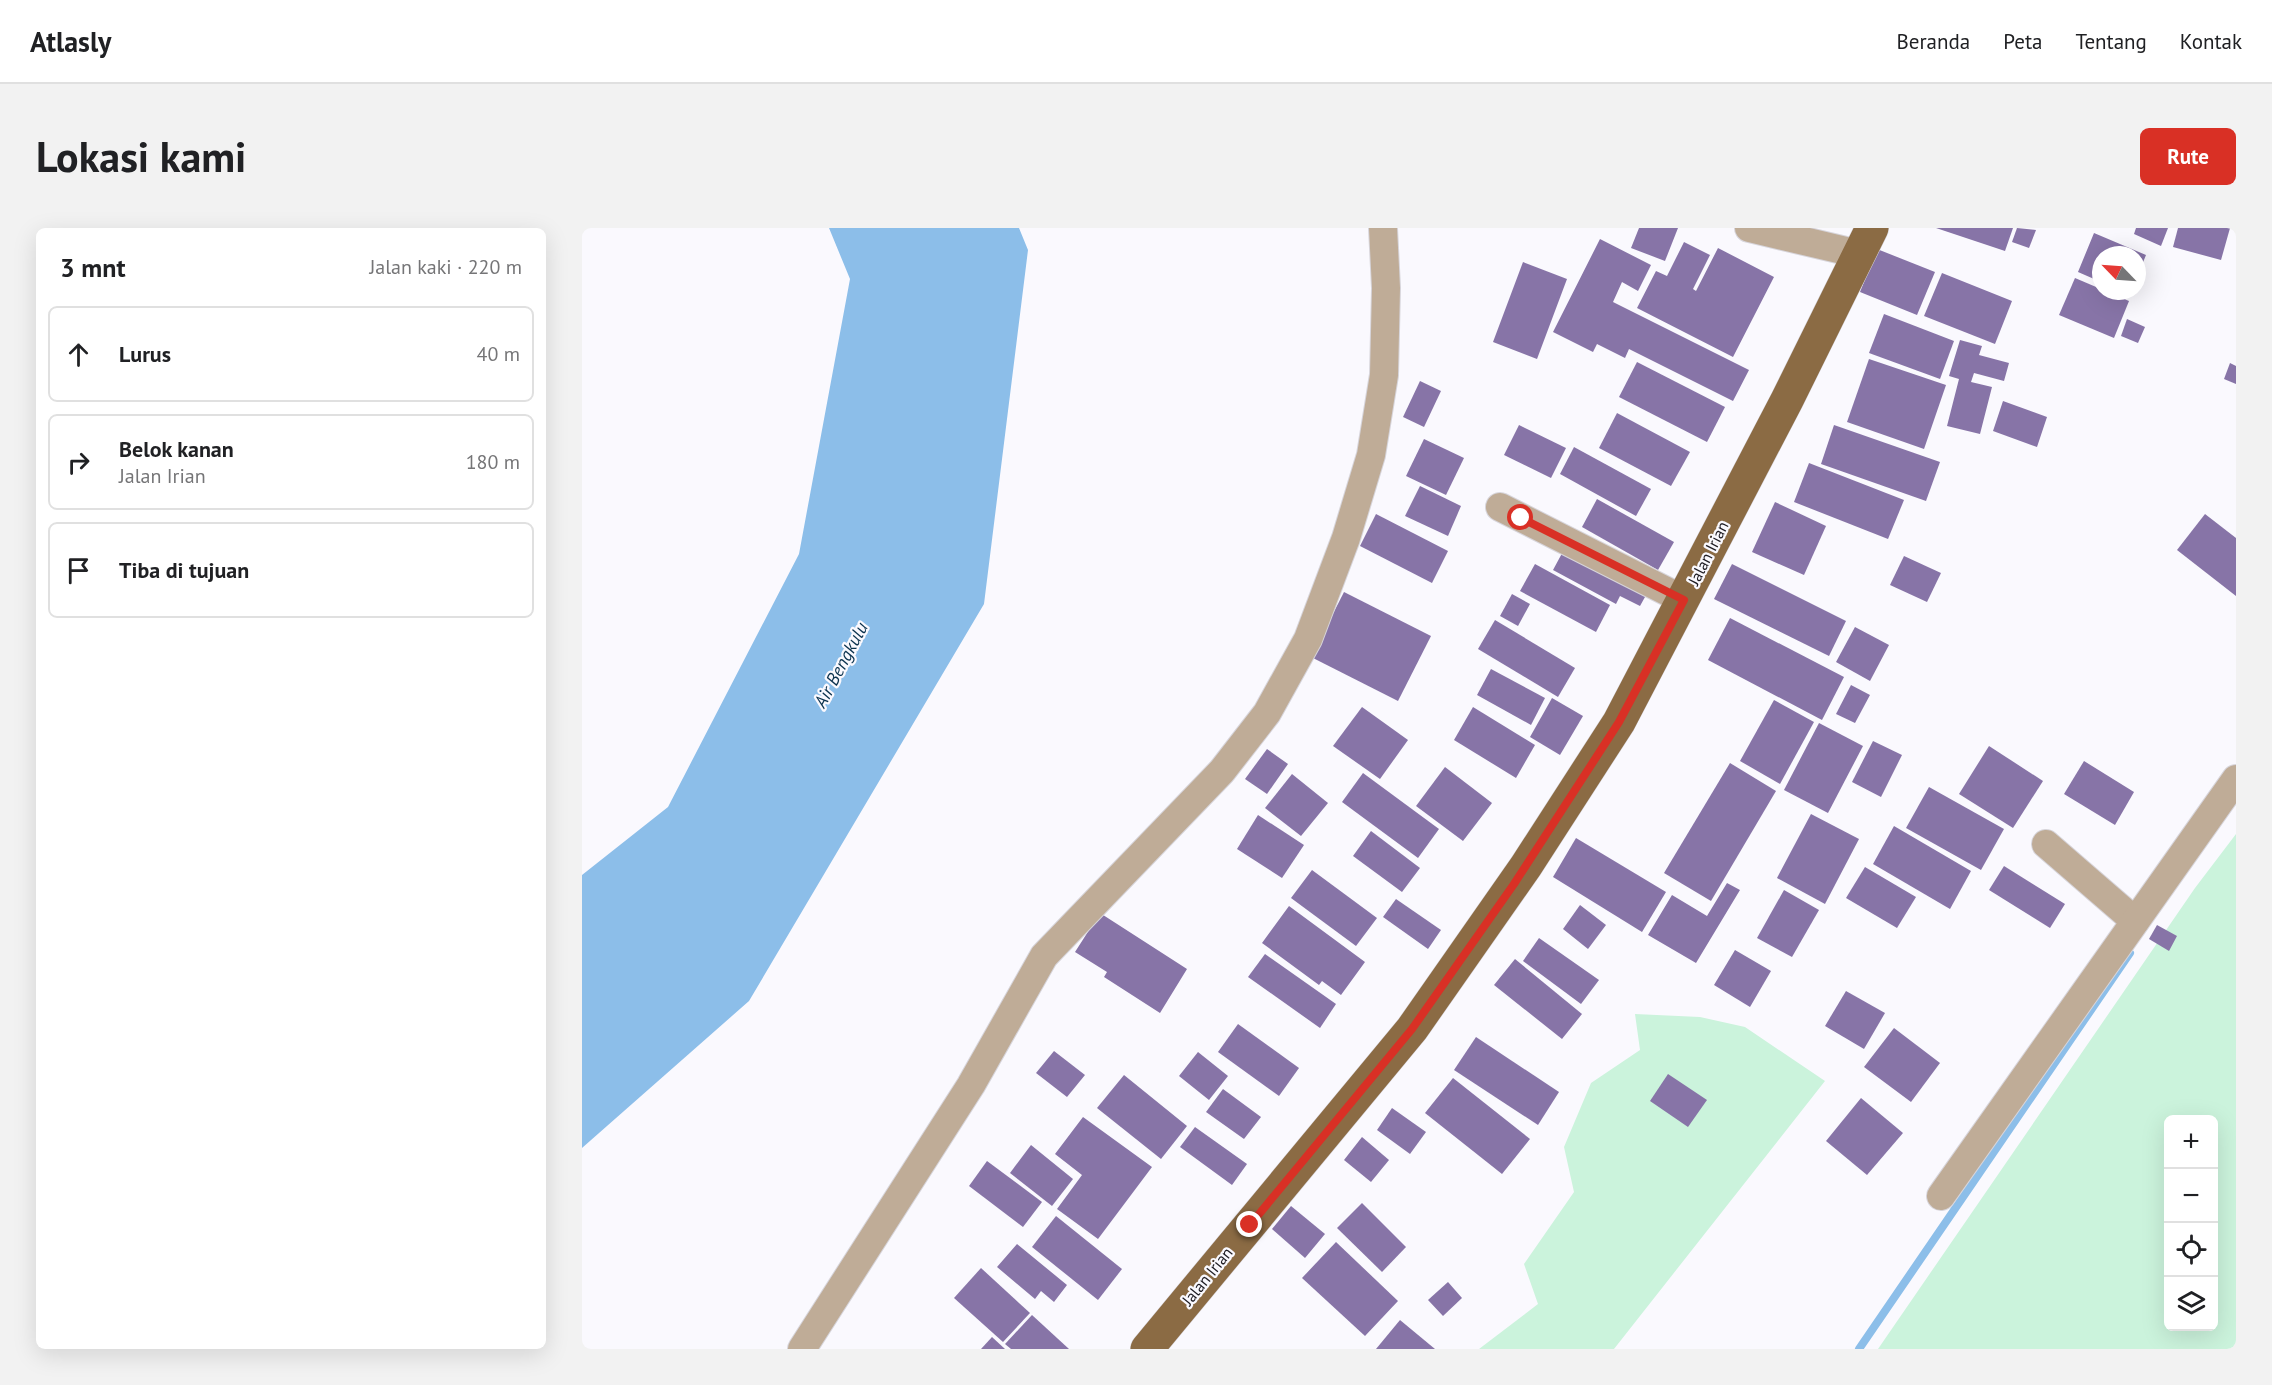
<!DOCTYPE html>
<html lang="id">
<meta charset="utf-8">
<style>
body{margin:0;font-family:"PT Sans",sans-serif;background:#f2f2f2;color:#202124}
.controls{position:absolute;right:18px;bottom:18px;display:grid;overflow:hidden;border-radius:9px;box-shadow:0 6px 24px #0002}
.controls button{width:54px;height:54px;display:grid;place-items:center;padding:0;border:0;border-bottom:2px solid #e0e0e0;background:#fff;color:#202124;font:30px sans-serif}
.compass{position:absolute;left:1510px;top:18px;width:54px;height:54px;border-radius:50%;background:#fff;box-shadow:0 6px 24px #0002;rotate:295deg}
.stop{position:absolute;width:18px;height:18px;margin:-14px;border:4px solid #d93025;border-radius:50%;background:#fff}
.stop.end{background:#d93025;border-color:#fff;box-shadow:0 2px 6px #0008}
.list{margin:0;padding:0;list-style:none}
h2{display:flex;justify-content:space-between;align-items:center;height:78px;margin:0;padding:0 24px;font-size:26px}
h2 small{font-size:20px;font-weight:400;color:#757577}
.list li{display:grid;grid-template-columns:39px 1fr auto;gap:18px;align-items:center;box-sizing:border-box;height:96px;margin:0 12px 12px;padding:0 12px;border:2px solid #e0e0e0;border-radius:9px}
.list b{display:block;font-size:22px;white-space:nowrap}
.list p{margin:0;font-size:20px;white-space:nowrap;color:#757577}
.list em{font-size:20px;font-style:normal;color:#757577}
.icon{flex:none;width:33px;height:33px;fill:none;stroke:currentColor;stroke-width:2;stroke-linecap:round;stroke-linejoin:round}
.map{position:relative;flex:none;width:1654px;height:1121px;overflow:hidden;border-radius:9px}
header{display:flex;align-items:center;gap:36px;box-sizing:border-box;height:84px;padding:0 30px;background:#fff;border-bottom:2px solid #e0e0e0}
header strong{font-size:28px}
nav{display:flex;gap:33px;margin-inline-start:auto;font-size:21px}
.intro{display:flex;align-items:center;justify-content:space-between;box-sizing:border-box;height:144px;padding:0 36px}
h1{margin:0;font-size:42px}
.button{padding:15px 27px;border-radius:9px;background:#d93025;color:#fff;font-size:21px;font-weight:700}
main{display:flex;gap:36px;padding:0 36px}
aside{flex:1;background:#fff;border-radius:9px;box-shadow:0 6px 24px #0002}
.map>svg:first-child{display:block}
</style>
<header>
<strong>Atlasly</strong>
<nav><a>Beranda</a><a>Peta</a><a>Tentang</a><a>Kontak</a></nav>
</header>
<div class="intro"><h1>Lokasi kami</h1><a class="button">Rute</a></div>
<main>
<aside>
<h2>3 mnt<small>Jalan kaki · 220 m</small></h2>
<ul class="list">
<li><svg class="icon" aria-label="ahead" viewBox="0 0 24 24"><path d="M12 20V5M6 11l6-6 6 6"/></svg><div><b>Lurus</b></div><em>40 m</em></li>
<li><svg class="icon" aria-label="right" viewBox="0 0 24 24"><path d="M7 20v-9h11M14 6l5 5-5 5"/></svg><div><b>Belok kanan</b><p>Jalan Irian</p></div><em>180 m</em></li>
<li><svg class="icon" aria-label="arrive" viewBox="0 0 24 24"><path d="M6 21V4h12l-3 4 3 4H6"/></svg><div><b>Tiba di tujuan</b></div></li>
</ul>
</aside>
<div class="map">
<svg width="1654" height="1121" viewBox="0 0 1654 1121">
<rect width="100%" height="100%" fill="#faf9fe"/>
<g fill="#cbf3dc" fill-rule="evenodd">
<path d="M1654 606V1121H1296L1613 660ZM1586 892H1632V1098H1586Z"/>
<path d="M1053 786 1118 789 1163 799 1243 853 1032 1121H897L956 1076 942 1036 992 964 982 919 1009 855 1058 822Z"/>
</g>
<path fill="#8cbee9" d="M247 0H437L446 22 402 376 167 773 0 920V647L86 579 217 326 268 51Z"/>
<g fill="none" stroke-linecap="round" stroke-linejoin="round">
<path stroke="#8cbee9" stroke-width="8" d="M1277 1121 1548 725"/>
</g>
<g fill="#8774a7">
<path d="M1057 0H1096L1083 33 1049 20Z"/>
<path d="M1354 0H1431L1423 23Z"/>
<path d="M1435 0 1454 2 1447 20 1430 14Z"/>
<path d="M1554 0H1586L1579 18 1552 6Z"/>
<path d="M1596 0H1648L1639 32 1591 19Z"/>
<path d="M1512 5 1564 27 1555 49V27H1519V54L1496 44Z"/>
<path d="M1018 11 1069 37 1056 63 1040 54 1031 74 1167 142 1151 173 1047 121 1043 130 1015 116 1011 124 971 104Z"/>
<path d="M1102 14 1128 27 1111 61 1114 63 1136 20 1192 49 1151 129 1055 80 1074 43 1085 48Z"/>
<path d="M1295 21 1353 44 1335 87 1278 64Z"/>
<path d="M941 34 985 51 955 131 911 114Z"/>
<path d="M1360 45 1430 73 1413 116 1342 88Z"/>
<path d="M1493 50 1547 73 1532 110 1477 87Z"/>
<path d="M1302 86 1372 113 1358 151 1287 125Z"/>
<path d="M1545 91 1563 99 1556 115 1539 108Z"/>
<path d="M1378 112 1400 118 1397 127 1427 135 1422 153 1392 145 1389 154 1410 159 1398 206 1365 198 1377 151 1367 148Z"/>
<path d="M1287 131 1364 157 1342 221 1265 194Z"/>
<path d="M1055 134 1143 179 1125 214 1037 169Z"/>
<path d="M1648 135 1654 138V156L1642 151Z"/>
<path d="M838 153 859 163 842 199 821 189Z"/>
<path d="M1421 173 1465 189 1455 219 1411 203Z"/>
<path d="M1035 185 1108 224 1089 258 1017 220Z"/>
<path d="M937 197 984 220 969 250 922 227Z"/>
<path d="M1252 197 1358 234 1344 273 1239 236Z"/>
<path d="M842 211 882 230 864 267 824 248Z"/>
<path d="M992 219 1069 261 1054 288 978 246Z"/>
<path d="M1227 235 1322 272 1306 311 1212 274Z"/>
<path d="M838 258 879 278 866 308 823 288Z"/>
<path d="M1015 271 1092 314 1076 342 1000 299Z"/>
<path d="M1193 274 1244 298 1222 347 1170 324Z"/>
<path d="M794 286 866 323 850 355 778 318Z"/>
<path d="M1623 286 1654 310V368L1595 322Z"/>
<path d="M985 316 1068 360 1058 378 1038 368 1034 376 971 342Z"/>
<path d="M1322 328 1359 345 1345 374 1308 357Z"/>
<path d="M953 336 1028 377 1014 404 938 363Z"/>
<path d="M1150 336 1264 393 1247 428 1132 371Z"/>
<path d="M762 364 849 408 816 473 729 429Z"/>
<path d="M930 366 948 376 936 398 918 388Z"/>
<path d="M1148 390 1262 449 1240 492 1126 432Z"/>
<path d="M913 392 993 440 976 469 896 421Z"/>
<path d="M1273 399 1307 417 1288 453 1254 434Z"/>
<path d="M909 441 963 470 949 497 895 467Z"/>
<path d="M1269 457 1288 467 1273 495 1254 486Z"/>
<path d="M970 470 1001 488 978 527 948 509Z"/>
<path d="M1192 472 1232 494 1198 556 1158 533Z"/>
<path d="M780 479 826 512 798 551 751 518Z"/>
<path d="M891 479 953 517 934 550 872 512Z"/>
<path d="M1237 495 1281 518 1246 585 1202 562Z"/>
<path d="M1291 513 1320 527 1299 569 1270 554Z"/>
<path d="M1407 518 1461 553 1431 600 1377 566Z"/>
<path d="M685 521 706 536 685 566 663 551Z"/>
<path d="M1502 533 1552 564 1533 597 1482 566Z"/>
<path d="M1148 535 1194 563 1129 673 1082 645Z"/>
<path d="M863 539 910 575 881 613 834 578Z"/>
<path d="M781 545 857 601 836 630 760 574Z"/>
<path d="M710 546 746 575 719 608 683 580Z"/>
<path d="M1347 559 1422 601 1399 642 1324 600Z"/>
<path d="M1229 586 1277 611 1243 676 1195 650Z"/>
<path d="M676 587 722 617 700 650 655 621Z"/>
<path d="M1312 598 1389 643 1368 681 1291 636Z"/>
<path d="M789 603 838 640 820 664 771 628Z"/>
<path d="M994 610 1084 664 1060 704 971 649Z"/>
<path d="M1422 638 1483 676 1468 700 1407 662Z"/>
<path d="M1283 639 1334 669 1315 700 1264 670Z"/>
<path d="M730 642 795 690 774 718 709 670Z"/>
<path d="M1145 655 1158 662 1114 735 1066 707 1090 667 1125 688Z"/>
<path d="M1202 662 1237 682 1210 729 1175 710Z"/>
<path d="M814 671 859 702 846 721 801 689Z"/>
<path d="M998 677 1024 697 1006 721 981 701Z"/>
<path d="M707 678 783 734 759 767 740 753 737 757 680 715Z"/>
<path d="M518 685 605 741 578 785 522 749 525 744 493 724Z"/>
<path d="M1575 697 1595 708 1587 723 1567 711Z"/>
<path d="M957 710 1017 752 999 776 941 733Z"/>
<path d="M1153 722 1189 743 1168 779 1132 757Z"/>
<path d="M683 726 754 776 738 800 666 749Z"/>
<path d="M933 731 1000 786 980 811 912 757Z"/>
<path d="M1264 763 1303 785 1282 821 1243 798Z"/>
<path d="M656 796 717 840 697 868 636 824Z"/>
<path d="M1312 800 1358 835 1329 874 1282 839Z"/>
<path d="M894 809 977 864 956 897 872 842Z"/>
<path d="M472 823 503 847 485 869 454 845Z"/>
<path d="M616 824 646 848 627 872 597 848Z"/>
<path d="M1086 846 1125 872 1106 899 1068 873Z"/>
<path d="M542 847 605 898 579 931 515 880Z"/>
<path d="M871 850 948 911 920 946 843 885Z"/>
<path d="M641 861 679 889 662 911 624 884Z"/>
<path d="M1279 870 1321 905 1285 947 1244 913Z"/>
<path d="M810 880 844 904 828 926 795 902Z"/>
<path d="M501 889 570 939 516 1011 475 981 500 947 473 926Z"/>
<path d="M613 899 665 936 650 957 598 919Z"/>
<path d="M780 909 807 932 789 954 762 932Z"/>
<path d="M449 917 491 951 470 978 428 945Z"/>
<path d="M405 933 460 974 441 999 387 958Z"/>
<path d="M780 975 824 1019 800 1044 755 1000Z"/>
<path d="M709 978 743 1006 723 1030 690 1001Z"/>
<path d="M474 988 540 1041 516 1072 450 1019Z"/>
<path d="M754 1014 816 1073 783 1108 720 1050Z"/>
<path d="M435 1016 485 1057 472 1074 459 1063 453 1071 415 1039Z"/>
<path d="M399 1040 448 1085 421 1114 372 1070Z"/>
<path d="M866 1054 880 1070 861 1088 846 1072Z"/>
<path d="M450 1087 487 1121H429L423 1116Z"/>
<path d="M818 1092 853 1121H794Z"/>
<path d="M410 1109 423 1121H399Z"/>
</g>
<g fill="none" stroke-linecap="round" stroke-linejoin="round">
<defs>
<g id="minor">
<path d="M1167 0 1277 26"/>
<path d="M918 279 1102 372"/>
<path d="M1464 616 1553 693"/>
<path d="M1359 968 1654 551"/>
<path d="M220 1121 389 857 462 728 640 543 685 485 726 411 764 310 789 227 802 147 804 60 801 0"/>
</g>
<path id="primary" d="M565 1121 830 801 944 638 1037 494 1205 172 1290 0"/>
</defs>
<use href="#minor" stroke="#d7d5db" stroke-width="30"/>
<use href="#primary" stroke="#d7d5db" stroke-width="34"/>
<use href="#minor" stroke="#bfac97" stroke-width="28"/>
<use href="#primary" stroke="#8b6b44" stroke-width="33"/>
</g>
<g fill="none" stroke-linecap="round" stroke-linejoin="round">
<path stroke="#d93025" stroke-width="8" d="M668 997 830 801 932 656 1037 494 1102 372 939 290"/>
</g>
<g text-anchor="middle" stroke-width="4.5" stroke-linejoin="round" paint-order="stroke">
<g font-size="16" fill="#1d1b22" stroke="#faf9fe">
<text transform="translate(1126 325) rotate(-63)" y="6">Jalan Irian</text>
<text transform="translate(625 1048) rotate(-51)" y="6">Jalan Irian</text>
</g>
<g font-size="18" font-style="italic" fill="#0b324e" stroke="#faf9fe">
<text transform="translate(259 437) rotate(-62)" y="6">Air Bengkulu</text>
</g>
</g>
</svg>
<div class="controls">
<button>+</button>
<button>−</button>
<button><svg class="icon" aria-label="locate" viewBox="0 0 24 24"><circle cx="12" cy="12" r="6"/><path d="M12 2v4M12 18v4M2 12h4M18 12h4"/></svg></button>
<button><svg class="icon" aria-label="layers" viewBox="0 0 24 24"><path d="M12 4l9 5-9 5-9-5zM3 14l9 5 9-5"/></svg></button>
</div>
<svg class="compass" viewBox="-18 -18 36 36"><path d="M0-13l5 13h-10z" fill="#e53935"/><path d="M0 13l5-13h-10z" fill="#757577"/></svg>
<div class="stop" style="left:939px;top:290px"></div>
<div class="stop end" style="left:668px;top:997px"></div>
</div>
</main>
